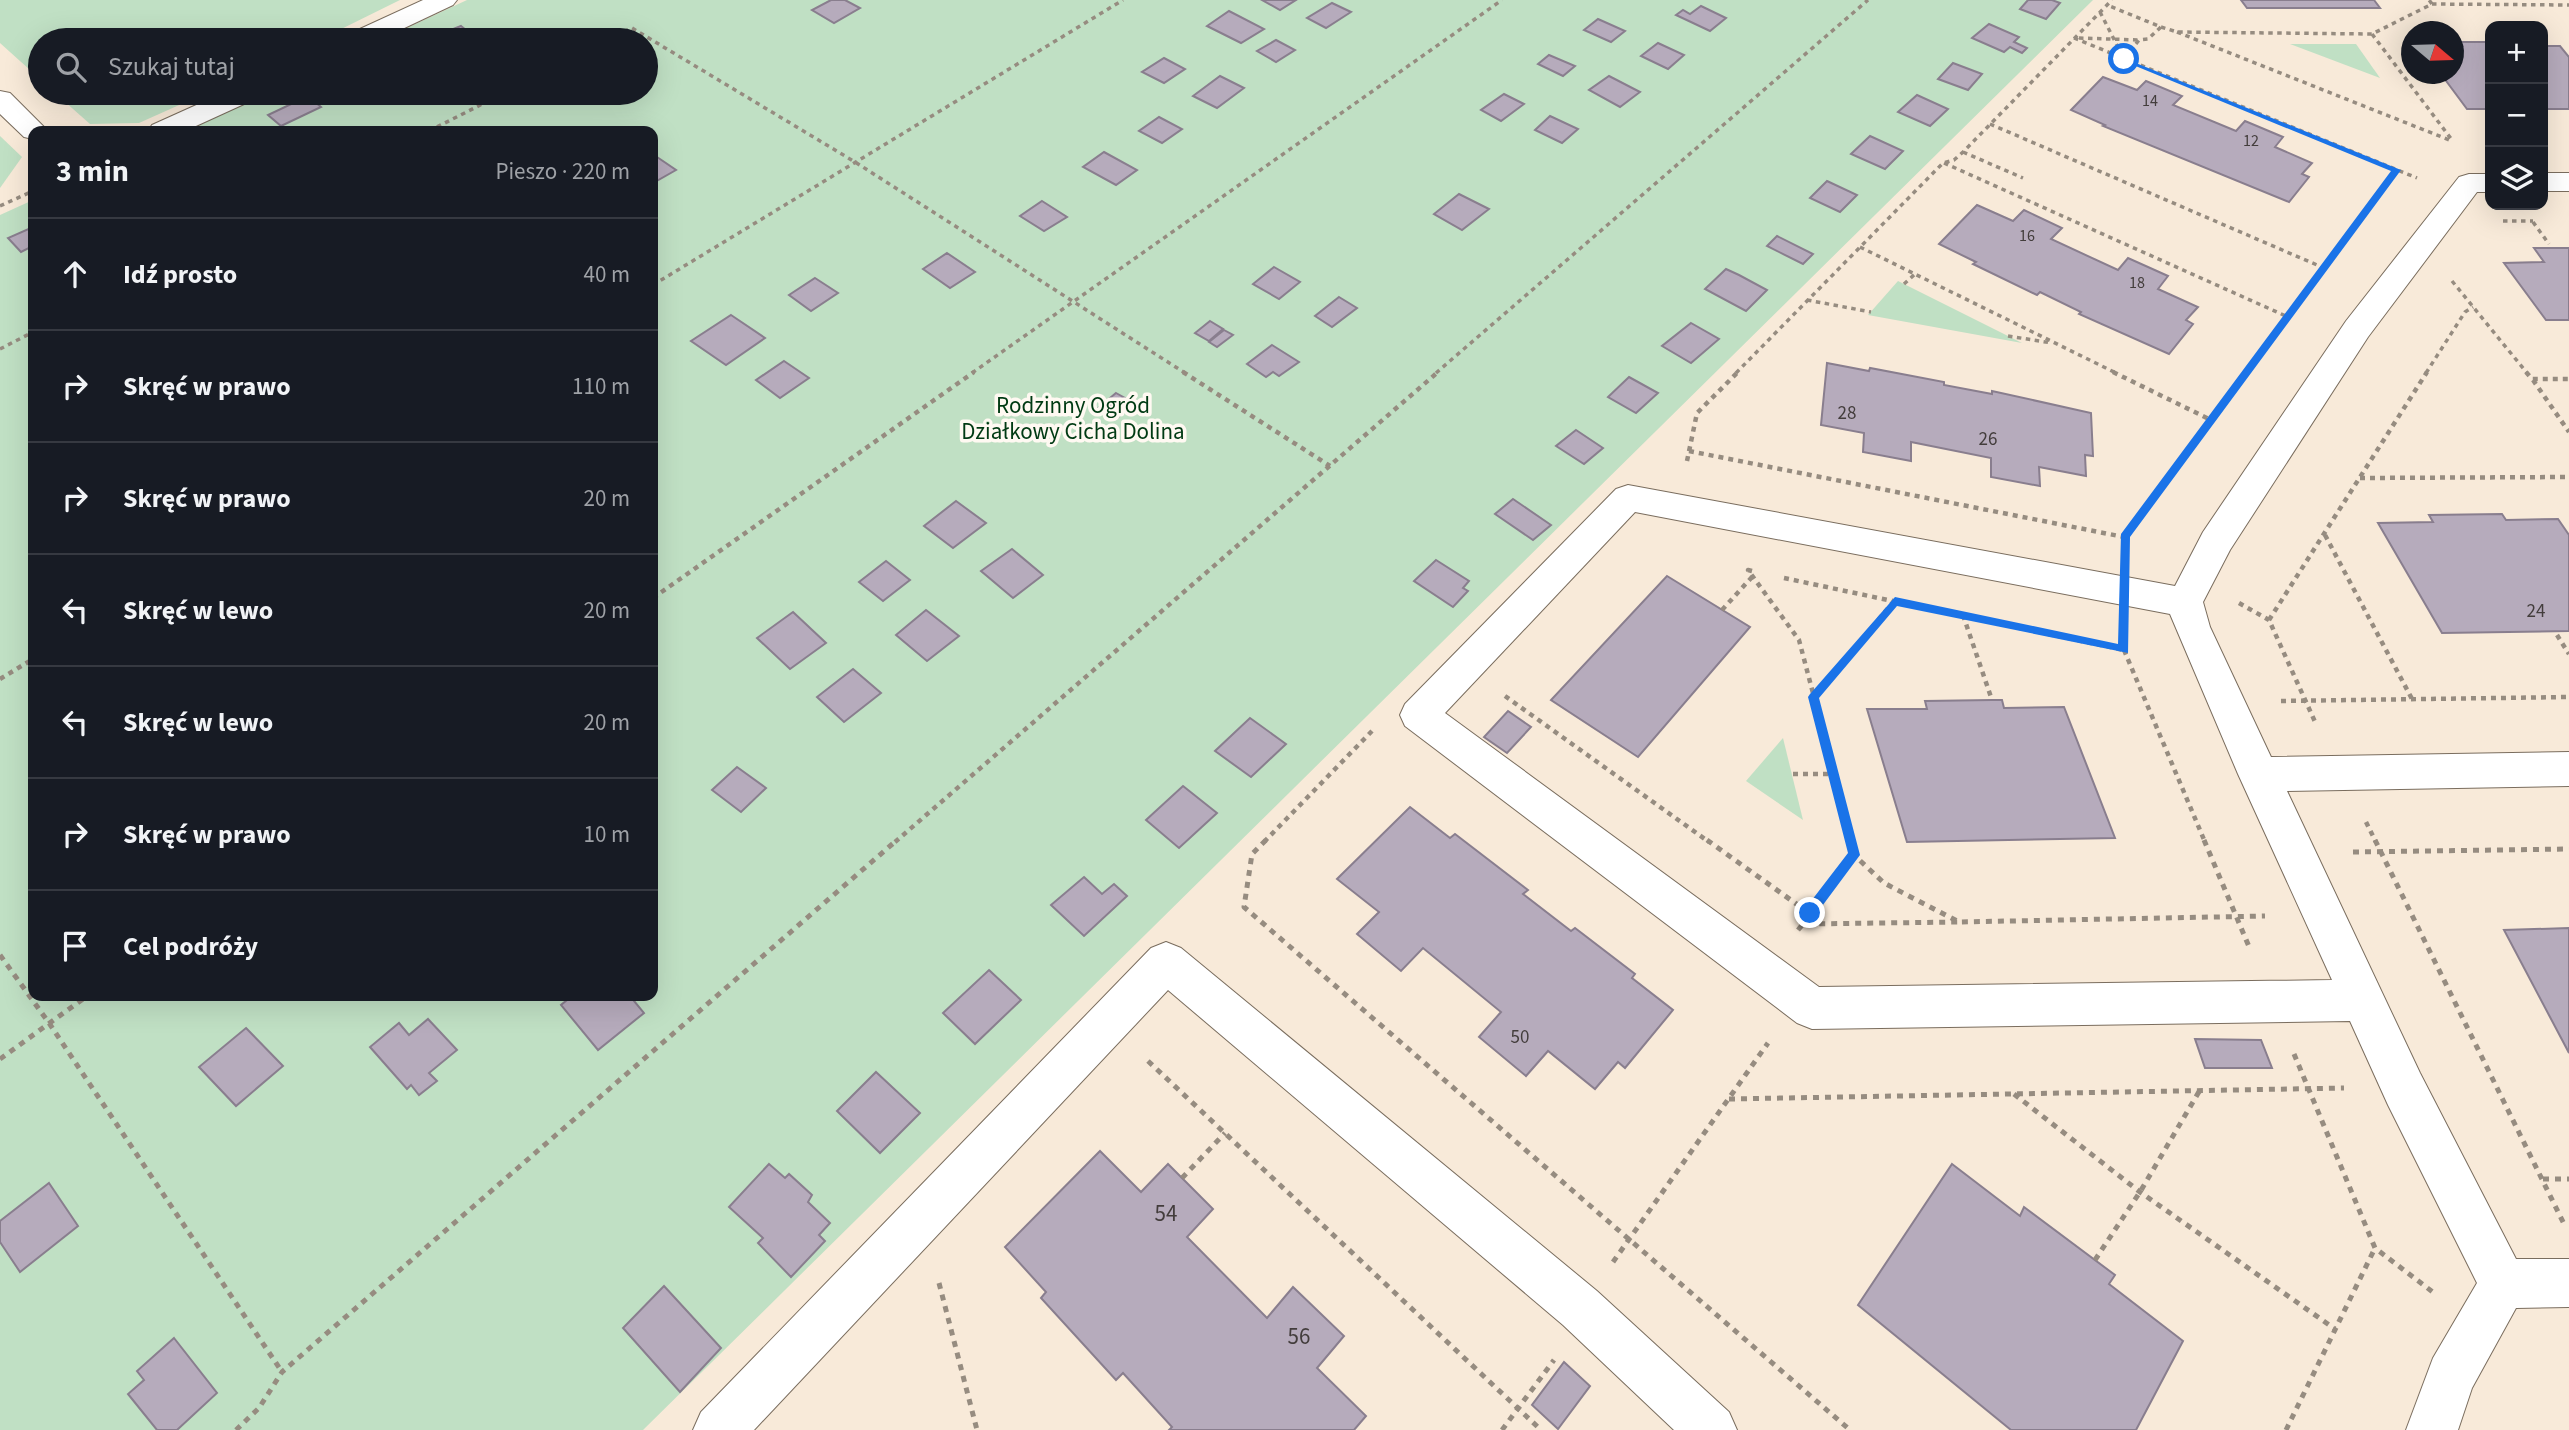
<!DOCTYPE html>
<html lang="pl">
<meta charset="utf-8">
<style>
body{margin:0;font-family:"Source Sans 3",sans-serif;background:#20242c;color:#f1f3f6}
.controls{position:absolute;right:21px;top:21px;display:grid;overflow:hidden;border-radius:14px;box-shadow:0 7px 28px #0002}
.controls button{width:63px;height:63px;display:grid;place-items:center;padding:0;border:0;border-bottom:2px solid #363941;background:#171b24;color:#f1f3f6;font:35px sans-serif}
.compass{position:absolute;left:2401px;top:21px;width:63px;height:63px;border-radius:50%;background:#171b24;box-shadow:0 7px 28px #0002;rotate:109deg}
.stop{position:absolute;width:21px;height:21px;margin:-16px;border:5px solid #1a73e8;border-radius:50%;background:#fff}
.stop.end{background:#1a73e8;border-color:#fff;box-shadow:0 2px 7px #0008}
.list{margin:0;padding:0;list-style:none}
h2{display:flex;justify-content:space-between;align-items:center;height:91px;margin:0;padding:0 28px;font-size:30px}
h2 small{font-size:23px;font-weight:400;color:#9ea1a6}
.list li{display:grid;grid-template-columns:46px 1fr auto;gap:21px;align-items:center;box-sizing:border-box;height:112px;padding:0 28px;border-top:2px solid #363941}
.list b{display:block;font-size:26px;white-space:nowrap}
.list em{font-size:23px;font-style:normal;color:#9ea1a6}
.icon{flex:none;width:38px;height:38px;fill:none;stroke:currentColor;stroke-width:2;stroke-linecap:round;stroke-linejoin:round}
.map{position:relative;flex:none;width:2569px;height:1430px;overflow:hidden}
.search{position:absolute;background:#171b24;box-shadow:0 7px 28px #0002;left:28px;top:28px;width:630px;height:77px;display:flex;align-items:center;gap:18px;box-sizing:border-box;padding:0 24px;border-radius:38px;color:#9ea1a6;font-size:26px}
.panel{position:absolute;background:#171b24;box-shadow:0 7px 28px #0002;left:28px;top:126px;width:630px;height:875px;border-radius:14px}
.map>svg:first-child{display:block}
</style>
<div class="map">
<svg width="2569" height="1430" viewBox="0 0 2569 1430">
<rect width="100%" height="100%" fill="#f8ead9"/>
<g fill="#c0e0c4">
<path d="M0 0H400L319 40H40V79L0 43Z"/>
<path d="M467 0H2093L643 1430H0V215L33 200V996H653V131H182L266 93H646V40H381Z"/>
<path d="M2290 44H2356L2380 78Z"/>
<path d="M55 93H206L139 123 90 124Z"/>
<path d="M0 136 22 157 0 188Z"/>
<path d="M1898 281 2022 343 1868 315Z"/>
<path d="M1783 738 1803 820 1746 781Z"/>
</g>
<g fill="#b6abbc" stroke="#897e8e" stroke-width="2">
<path d="M831 0H845L860 8 834 23 812 10Z"/>
<path d="M1262 0H1296L1280 10Z"/>
<path d="M2028 0H2052L2060 3 2046 19 2020 9Z"/>
<path d="M2241 0H2374L2380 8H2247Z"/>
<path d="M1332 3 1351 12 1326 28 1307 18Z"/>
<path d="M1701 6 1726 18 1710 31 1676 15 1683 10 1690 14Z"/>
<path d="M1229 11 1264 29 1241 43 1207 26Z"/>
<path d="M1598 19 1625 31 1611 42 1584 30Z"/>
<path d="M1989 24 2019 37 2014 42 2027 48 2022 53 2010 47 2004 52 1972 38Z"/>
<path d="M461 26 472 35 459 40H437L433 37Z"/>
<path d="M1276 40 1295 50 1276 62 1257 51Z"/>
<path d="M2459 42H2490V109H2467L2441 74H2454V46H2462Z"/>
<path d="M1658 43 1684 55 1668 69 1641 56Z"/>
<path d="M2543 46H2560L2569 57V109H2543Z"/>
<path d="M1549 55 1575 66 1563 76 1538 64Z"/>
<path d="M1164 58 1185 69 1164 83 1142 72Z"/>
<path d="M1953 63 1982 74 1968 90 1938 79Z"/>
<path d="M1220 76 1244 88 1217 108 1193 96Z"/>
<path d="M1609 76 1640 92 1620 107 1589 90Z"/>
<path d="M2103 77 2137 90 2146 81 2182 96 2173 105 2236 131 2245 121 2283 137 2275 147 2312 163 2302 174 2309 177 2289 202 2103 126 2105 125 2071 110Z"/>
<path d="M1504 94 1524 104 1501 121 1481 110Z"/>
<path d="M1917 95 1948 109 1930 126 1898 112Z"/>
<path d="M308 96 321 107 281 126 268 115Z"/>
<path d="M1550 116 1578 129 1562 143 1535 130Z"/>
<path d="M1159 117 1182 129 1162 143 1139 131Z"/>
<path d="M1870 136 1903 151 1885 169 1851 154Z"/>
<path d="M1104 152 1137 170 1116 185 1083 167Z"/>
<path d="M657 157 676 170 653 183V159Z"/>
<path d="M1827 181 1857 195 1840 212 1810 198Z"/>
<path d="M1459 194 1489 209 1462 230 1434 214Z"/>
<path d="M1042 201 1067 217 1044 231 1020 216Z"/>
<path d="M1977 205 2013 221 2024 210 2062 228 2051 239 2118 270 2128 258 2168 276 2158 289 2198 307 2186 320 2193 324 2169 354 2079 314 2081 312 2040 292 2037 295 1973 264 1976 262 1939 244Z"/>
<path d="M33 227V246L21 252 8 238Z"/>
<path d="M1777 236 1813 254 1803 264 1767 246Z"/>
<path d="M2534 248H2569V320H2546L2504 263 2544 262Z"/>
<path d="M947 253 975 272 950 288 923 269Z"/>
<path d="M1274 267 1300 282 1279 299 1253 284Z"/>
<path d="M1726 269 1739 275 1767 290 1746 311 1705 289Z"/>
<path d="M815 278 838 293 811 311 789 295Z"/>
<path d="M1339 297 1357 308 1332 327 1315 316Z"/>
<path d="M731 315 765 338 726 365 691 341Z"/>
<path d="M1210 321 1223 329 1209 341 1195 333Z"/>
<path d="M1691 323 1719 339 1691 363 1662 346Z"/>
<path d="M1224 330 1233 335 1217 347 1209 342Z"/>
<path d="M1272 345 1299 362 1279 376 1273 372 1266 377 1247 364Z"/>
<path d="M784 361 809 378 780 398 756 380Z"/>
<path d="M1827 363 1869 371 1870 368 1944 382V385L1992 394V391L2091 413 2093 456 2085 455 2086 476 2039 467 2040 486 1991 477V458L1911 442V461L1863 452 1864 433 1821 425Z"/>
<path d="M1629 377 1658 393 1636 413 1608 397Z"/>
<path d="M1116 393 1134 403 1116 419 1098 408Z"/>
<path d="M1576 430 1603 448 1584 464 1556 446Z"/>
<path d="M1513 499 1551 525 1533 540 1495 514Z"/>
<path d="M956 501 986 523 953 548 924 526Z"/>
<path d="M2502 514 2506 520 2558 519 2569 535V631L2442 633 2378 523 2433 522 2429 515Z"/>
<path d="M1012 549 1043 575 1013 598 981 571Z"/>
<path d="M1436 560 1469 581 1463 588 1468 591 1453 607 1414 581Z"/>
<path d="M886 561 910 580 883 601 859 582Z"/>
<path d="M1667 576 1750 627 1638 757 1551 700Z"/>
<path d="M926 610 959 636 927 661 896 635Z"/>
<path d="M793 612 826 643 790 669 757 638Z"/>
<path d="M853 669 881 693 844 722 817 697Z"/>
<path d="M1992 700H2002L2004 708 2064 707 2115 838 1907 842 1867 709H1927L1925 701Z"/>
<path d="M1508 711 1531 727 1507 753 1484 737Z"/>
<path d="M1250 718 1286 744 1251 777 1215 751Z"/>
<path d="M737 767 766 788 741 812 712 790Z"/>
<path d="M1183 786 1217 813 1179 848 1146 820Z"/>
<path d="M1410 807 1450 838 1455 834 1528 890 1523 894 1571 931 1575 928 1635 974 1632 978 1673 1010 1625 1068 1618 1062 1595 1089 1548 1051 1526 1076 1479 1037 1501 1012 1423 948 1401 971 1357 934 1379 912 1337 879Z"/>
<path d="M1084 877 1102 894 1114 884 1127 896 1084 936 1051 905Z"/>
<path d="M2569 928V1053L2504 930Z"/>
<path d="M989 970 1021 1000 975 1044 943 1013Z"/>
<path d="M572 996H630L644 1013 598 1050 561 1005Z"/>
<path d="M428 1019 457 1050 429 1073 437 1081 419 1095 411 1085 407 1089 370 1047 399 1023 409 1035Z"/>
<path d="M246 1028 283 1066 236 1106 199 1067Z"/>
<path d="M2195 1039 2261 1040 2272 1068H2205Z"/>
<path d="M876 1072 920 1113 880 1153 837 1111Z"/>
<path d="M1100 1151 1141 1192 1168 1164 1213 1209 1187 1237 1267 1318 1293 1287 1344 1336 1317 1368 1366 1416 1354 1430H1169L1172 1427 1123 1373 1116 1380 1041 1298 1046 1292 1005 1247Z"/>
<path d="M769 1164 785 1178 789 1174 812 1195 808 1202 830 1223 819 1235 825 1241 791 1277 758 1243 763 1238 729 1207Z"/>
<path d="M1952 1164 2020 1216 2024 1207 2115 1275 2109 1284 2183 1341 2136 1430H2011L1858 1305Z"/>
<path d="M49 1183 78 1226 20 1272 0 1242V1221Z"/>
<path d="M664 1286 721 1348 680 1392 623 1328Z"/>
<path d="M174 1338 217 1393 177 1430H157L128 1394 144 1380 137 1371Z"/>
<path d="M1564 1362 1590 1386 1558 1429 1532 1405Z"/>
</g>
<g fill="none" stroke-linecap="round" stroke-linejoin="round">
<defs>
<g id="minor">
<path d="M423 0H457L453 5 379 40H345L349 34Z"/>
<path d="M0 91 10 93 48 131H33V139L24 137 0 114Z"/>
<path d="M223 93H259L255 99 185 131H148L152 125Z"/>
<rect x="2543" y="173" width="26" height="18"/>
<path d="M2469 174H2490V192H2477L2368 337 2230 550 2203 602 2210 627 2271 757 2569 752V786L2287 791 2420 1073 2516 1259H2569V1307L2516 1308 2472 1388 2458 1430H2406L2433 1358 2477 1283 2388 1105 2350 1021 1812 1029 1797 1023 1405 726 1400 715 1405 704 1616 489 1628 485 2175 586 2203 532 2346 321 2459 177ZM1635 512 2170 614 2238 774 2332 980 1819 987 1445 713Z"/>
<path d="M1166 942 1181 948 1597 1291 1729 1412 1737 1430H1674L1563 1325 1168 990 754 1430H693L701 1412 1151 948Z"/>
</g>
</defs>
<use href="#minor" stroke="#7a6d5e" stroke-width="2"/>
<g stroke="#968c80" stroke-width="3.5" stroke-dasharray="4.5 4.5" stroke-linecap="butt">
<path d="M2432 4 2569 5"/>
<path d="M2100 12 2124 59 2139 40 2148 39 2161 27 2107 5"/>
<path d="M2161 27 2177 32 2372 34 2432 4 2429 0"/>
<path d="M2177 32 2452 141"/>
<path d="M2372 34 2452 140"/>
<path d="M2074 38 2417 178"/>
<path d="M2079 38 2139 40"/>
<path d="M608 40 632 28 855 162 1185 373"/>
<path d="M1990 124 2324 268"/>
<path d="M429 131 504 93"/>
<path d="M1963 152 2023 178"/>
<path d="M1944 163 2288 317"/>
<path d="M0 206 33 191"/>
<path d="M2503 221H2533"/>
<path d="M2533 222 2549 244"/>
<path d="M1860 247 2116 373"/>
<path d="M2452 281 2527 373"/>
<path d="M1904 284 1915 274"/>
<path d="M653 285 1123 0"/>
<path d="M1807 300 1871 312"/>
<path d="M2008 336 2052 343"/>
<path d="M0 349 33 332"/>
<path d="M972 373 1502 0"/>
<path d="M1436 373 1868 0"/>
<path d="M1736 373 1943 163 1954 160 1963 152 2112 0"/>
<path d="M2245 373 2396 170"/>
<path d="M2426 373 2465 312 2473 307"/>
</g>
<g stroke="#968c80" stroke-width="4.5" stroke-dasharray="5 5" stroke-linecap="butt">
<path d="M1183 372 1330 466"/>
<path d="M2113 372 2211 420"/>
<path d="M2526 372 2532 379H2569"/>
<path d="M2533 380 2569 432"/>
<path d="M1689 451 2124 537V542"/>
<path d="M1687 461 1697 413 1738 372"/>
<path d="M2360 478 2569 477"/>
<path d="M2325 535 2412 699"/>
<path d="M2124 537 2247 372"/>
<path d="M1752 571 1748 570 1799 640 1814 697"/>
<path d="M1784 578 2124 650V638"/>
<path d="M653 598 974 372"/>
<path d="M2239 603 2269 620 2316 724"/>
<path d="M1722 610 1752 577"/>
<path d="M1963 615 1992 700"/>
<path d="M2269 620 2427 372"/>
<path d="M2557 635 2569 654"/>
<path d="M2124 650 2205 842"/>
<path d="M0 679 33 659"/>
<path d="M1505 696 1709 842"/>
<path d="M2281 701 2569 697"/>
<path d="M1793 774H1833"/>
<path d="M2366 822 2376 842"/>
<path d="M895 842 1438 372"/>
<path d="M1264 842 1372 731"/>
<path d="M1851 842 1814 697 1894 601"/>
</g>
<g stroke="#968c80" stroke-width="5" stroke-dasharray="6 6" stroke-linecap="butt">
<path d="M1266 840 1252 854 1244 907 1850 1430"/>
<path d="M1707 840 1823 923"/>
<path d="M1850 840 1854 855 1884 883 1959 922 2265 916"/>
<path d="M2204 840 2250 949"/>
<path d="M2375 840 2565 1226"/>
<path d="M2353 852 2569 849"/>
<path d="M1810 913 1854 855"/>
<path d="M1798 930 1803 924 1958 922"/>
<path d="M0 955 49 1023 282 1372"/>
<path d="M2294 1054 2375 1248 2434 1293"/>
<path d="M0 1059 87 996"/>
<path d="M1148 1061 1541 1430"/>
<path d="M2014 1094 2140 1192 2335 1329"/>
<path d="M1729 1099 2344 1088"/>
<path d="M1182 1178 1225 1133"/>
<path d="M2543 1179H2569"/>
<path d="M2095 1260 2140 1192 2200 1090"/>
<path d="M1613 1262 1768 1043"/>
<path d="M939 1283 977 1430"/>
<path d="M236 1430 259 1408 282 1372 897 840"/>
<path d="M1502 1430 1554 1360"/>
<path d="M2286 1430 2375 1248"/>
</g>
<use href="#minor" fill="#fff" fill-rule="evenodd"/>
</g>
<path fill="#1a73e8" d="M2121 57 2401 170 2130 537 2128 653 1897 606 1819 698 1860 855 1814 917 1810 918 1805 917V909L1848 853 1808 697 1810 694 1895 597 2118 644 2121 534 2391 171 2121 60Z"/>
<g text-anchor="middle" stroke-width="7" stroke-linejoin="round" paint-order="stroke">
<g font-size="16" fill="#433d3c">
<text x="2150" y="106">14</text>
<text x="2251" y="146">12</text>
<text x="2027" y="241">16</text>
<text x="2137" y="288">18</text>
</g>
<g font-size="19" fill="#433d3c">
<text x="1847" y="419">28</text>
<text x="1988" y="445">26</text>
<text x="2536" y="617">24</text>
<text x="1520" y="1043">50</text>
</g>
<g font-size="23" fill="#003a13" stroke="#fff9f2">
<text x="1073" y="413">Rodzinny Ogród<tspan x="1073" dy="26">Działkowy Cicha Dolina</tspan></text>
</g>
<g font-size="23" fill="#433d3c">
<text x="1166" y="1221">54</text>
<text x="1299" y="1344">56</text>
</g>
</g>
</svg>
<div class="controls">
<button>+</button>
<button>−</button>
<button><svg class="icon" aria-label="layers" viewBox="0 0 24 24"><path d="M12 4l9 5-9 5-9-5zM3 14l9 5 9-5"/></svg></button>
</div>
<svg class="compass" viewBox="-18 -18 36 36"><path d="M0-13l5 13h-10z" fill="#e53935"/><path d="M0 13l5-13h-10z" fill="#9ea1a6"/></svg>
<div class="stop" style="left:2124px;top:59px"></div>
<div class="stop end" style="left:1810px;top:913px"></div>
<div class="search"><svg class="icon" aria-label="search" viewBox="0 0 24 24"><circle cx="10" cy="10" r="6"/><path d="M15 15l6 6"/></svg>Szukaj tutaj</div>
<section class="panel">
<h2>3 min<small>Pieszo · 220 m</small></h2>
<ul class="list">
<li><svg class="icon" aria-label="ahead" viewBox="0 0 24 24"><path d="M12 20V5M6 11l6-6 6 6"/></svg><div><b>Idź prosto</b></div><em>40 m</em></li>
<li><svg class="icon" aria-label="right" viewBox="0 0 24 24"><path d="M7 20v-9h11M14 6l5 5-5 5"/></svg><div><b>Skręć w prawo</b></div><em>110 m</em></li>
<li><svg class="icon" aria-label="right" viewBox="0 0 24 24"><path d="M7 20v-9h11M14 6l5 5-5 5"/></svg><div><b>Skręć w prawo</b></div><em>20 m</em></li>
<li><svg class="icon" aria-label="left" viewBox="0 0 24 24"><path d="M17 20v-9H6M10 6l-5 5 5 5"/></svg><div><b>Skręć w lewo</b></div><em>20 m</em></li>
<li><svg class="icon" aria-label="left" viewBox="0 0 24 24"><path d="M17 20v-9H6M10 6l-5 5 5 5"/></svg><div><b>Skręć w lewo</b></div><em>20 m</em></li>
<li><svg class="icon" aria-label="right" viewBox="0 0 24 24"><path d="M7 20v-9h11M14 6l5 5-5 5"/></svg><div><b>Skręć w prawo</b></div><em>10 m</em></li>
<li><svg class="icon" aria-label="arrive" viewBox="0 0 24 24"><path d="M6 21V4h12l-3 4 3 4H6"/></svg><div><b>Cel podróży</b></div></li>
</ul>
</section>
</div>
